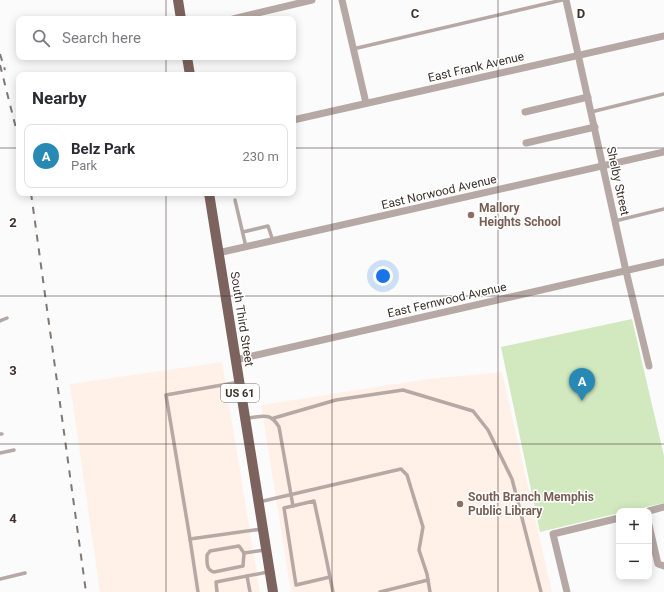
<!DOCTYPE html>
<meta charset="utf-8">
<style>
body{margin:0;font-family:Roboto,sans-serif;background:#f2f2f3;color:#2b2b33}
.controls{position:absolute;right:12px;bottom:12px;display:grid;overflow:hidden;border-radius:8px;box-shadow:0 2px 10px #0003}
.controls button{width:36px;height:36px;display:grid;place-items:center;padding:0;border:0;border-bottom:1px solid #e1e1e2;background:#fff;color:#2b2b33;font:20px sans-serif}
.you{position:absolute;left:383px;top:276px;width:14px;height:14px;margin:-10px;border:3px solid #fff;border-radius:50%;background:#1a73e8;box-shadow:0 0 0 6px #1a73e833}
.badge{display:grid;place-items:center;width:26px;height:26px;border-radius:50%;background:#288ab4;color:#fff;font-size:13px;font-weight:700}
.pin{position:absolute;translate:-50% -33px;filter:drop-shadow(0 1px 2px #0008)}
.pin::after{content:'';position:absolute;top:21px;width:14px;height:12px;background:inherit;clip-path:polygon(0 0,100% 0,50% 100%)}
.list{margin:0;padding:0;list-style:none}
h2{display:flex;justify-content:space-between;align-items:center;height:52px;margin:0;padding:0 16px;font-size:17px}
h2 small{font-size:13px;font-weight:400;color:#7c7c81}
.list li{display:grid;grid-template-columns:26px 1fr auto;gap:12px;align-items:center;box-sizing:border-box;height:64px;margin:0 8px 8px;padding:0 8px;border:1px solid #e1e1e2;border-radius:8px}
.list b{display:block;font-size:15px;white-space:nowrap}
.list p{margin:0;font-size:13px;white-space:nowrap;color:#7c7c81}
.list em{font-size:13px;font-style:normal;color:#7c7c81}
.icon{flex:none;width:22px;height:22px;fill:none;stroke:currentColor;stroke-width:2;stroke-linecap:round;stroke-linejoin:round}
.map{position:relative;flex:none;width:664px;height:592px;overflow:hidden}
.search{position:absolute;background:#fff;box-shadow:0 2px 10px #0003;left:16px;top:16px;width:280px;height:44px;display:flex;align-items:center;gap:10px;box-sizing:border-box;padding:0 14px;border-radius:8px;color:#7c7c81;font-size:15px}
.panel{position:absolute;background:#fff;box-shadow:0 2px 10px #0003;left:16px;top:72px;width:280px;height:124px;border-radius:8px}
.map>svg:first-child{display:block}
</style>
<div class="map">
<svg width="664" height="592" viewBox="0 0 664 592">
<rect width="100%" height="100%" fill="#fbfbfb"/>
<g fill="#fff1e8">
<path d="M222 362 260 592H100L70 384Z"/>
<path d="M502 372 552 592H291L261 405 428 379Z"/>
</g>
<path fill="#d2e9bf" d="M632 319 664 456V503L629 511H619V513L540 532 501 347Z"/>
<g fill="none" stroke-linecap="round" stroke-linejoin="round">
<g stroke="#b6a8a4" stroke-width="3.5">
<path d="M353 49 562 0"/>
<path d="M591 112 664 94"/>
<path d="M235 200 246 247"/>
<path d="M615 221 664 209"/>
<path d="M243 232 268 226 273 241"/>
<path d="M0 321 7 318"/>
<path d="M246 418C262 417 270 411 279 427L293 506"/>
<path d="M274 418 336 400 403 390 473 411 488 430 512 479 541 592"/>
<path d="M0 434H2"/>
<path d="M0 453 14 450"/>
<path d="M259 502 401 469 407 475 423 527 419 550 427 574 430 592"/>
<path d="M190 539 166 395 239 382"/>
<path d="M239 546 244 553 243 566 214 572C206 570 207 562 207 555L210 551Z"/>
<path d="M244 553 265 550"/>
<path d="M247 576 250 592"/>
<path d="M330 577 296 585 284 508 314 501C321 532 327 562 333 592"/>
<path d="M0 579 25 573"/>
<path d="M198 592 190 539 262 529"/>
<path d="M217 592 216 582 268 572"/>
<path d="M380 592 428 580"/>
</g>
<g stroke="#b6a8a4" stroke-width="7">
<path d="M342 0 366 103"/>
<path d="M566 0 626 271 649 366"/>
<path d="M233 19 312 0"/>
<path d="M525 112 588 97"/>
<path d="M293 120 664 36"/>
<path d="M526 143 595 127"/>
<path d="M218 253 664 152"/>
<path d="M235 360 664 262"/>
<path d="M649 511 664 507"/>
<path d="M649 525 658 564 664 566"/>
<path d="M567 592 553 534 619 518"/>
</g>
<g stroke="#7c635e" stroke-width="10">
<path d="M178 0 181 19"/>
<path d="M187 57 190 75"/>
<path d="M209 193 273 592"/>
</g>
<g stroke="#807874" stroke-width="2" stroke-dasharray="7 7" stroke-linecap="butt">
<path d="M0 54 5 70"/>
<path d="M0 65 19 140"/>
<path d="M31 193 86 592"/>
</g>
</g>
<path fill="none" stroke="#3d322b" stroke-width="1" stroke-opacity="0.55" d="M166 0V19M332 0V592M498 0V592M166 57V75M0 148H19M293 148H664M166 193V592M0 296H664M0 444H664"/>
<g fill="#8d6e63" stroke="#fff" stroke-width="1.5">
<circle cx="471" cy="215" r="4"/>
<circle cx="460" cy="504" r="4"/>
</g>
<g text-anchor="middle" stroke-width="3" stroke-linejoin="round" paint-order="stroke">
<rect fill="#fff" stroke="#77706b" stroke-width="1" x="221" y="384" width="38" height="18" rx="3"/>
<g font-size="11" font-weight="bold" fill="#3d322b">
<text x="240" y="397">US 61</text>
</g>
<g font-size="12" fill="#3d322b" stroke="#fff">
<text transform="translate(476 67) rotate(-13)" y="4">East Frank Avenue</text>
<text transform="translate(618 181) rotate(78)" y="4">Shelby Street</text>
<text transform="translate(439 192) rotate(-13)" y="4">East Norwood Avenue</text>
<text transform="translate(447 300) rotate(-13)" y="4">East Fernwood Avenue</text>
<text transform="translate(242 319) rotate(81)" y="4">South Third Street</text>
</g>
<g font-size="12" font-weight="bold" fill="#785e54" stroke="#fff" text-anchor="start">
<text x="479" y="212">Mallory<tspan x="479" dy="14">Heights School</tspan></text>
<text x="468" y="501">South Branch Memphis<tspan x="468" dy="14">Public Library</tspan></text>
</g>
</g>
<g font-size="13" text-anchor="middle" font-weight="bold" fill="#3d322b" stroke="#fff" stroke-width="3" stroke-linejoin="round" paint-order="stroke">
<text x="415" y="18">C</text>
<text x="581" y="18">D</text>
<text x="13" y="227">2</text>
<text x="13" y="375">3</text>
<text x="13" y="523">4</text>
</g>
</svg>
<div class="controls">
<button>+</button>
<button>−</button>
</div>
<div class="you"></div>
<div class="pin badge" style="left:582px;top:401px">A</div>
<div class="search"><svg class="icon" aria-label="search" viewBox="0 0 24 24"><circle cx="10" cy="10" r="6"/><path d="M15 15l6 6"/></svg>Search here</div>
<section class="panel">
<h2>Nearby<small></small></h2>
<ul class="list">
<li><span class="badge">A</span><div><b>Belz Park</b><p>Park</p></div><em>230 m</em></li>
</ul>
</section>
</div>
